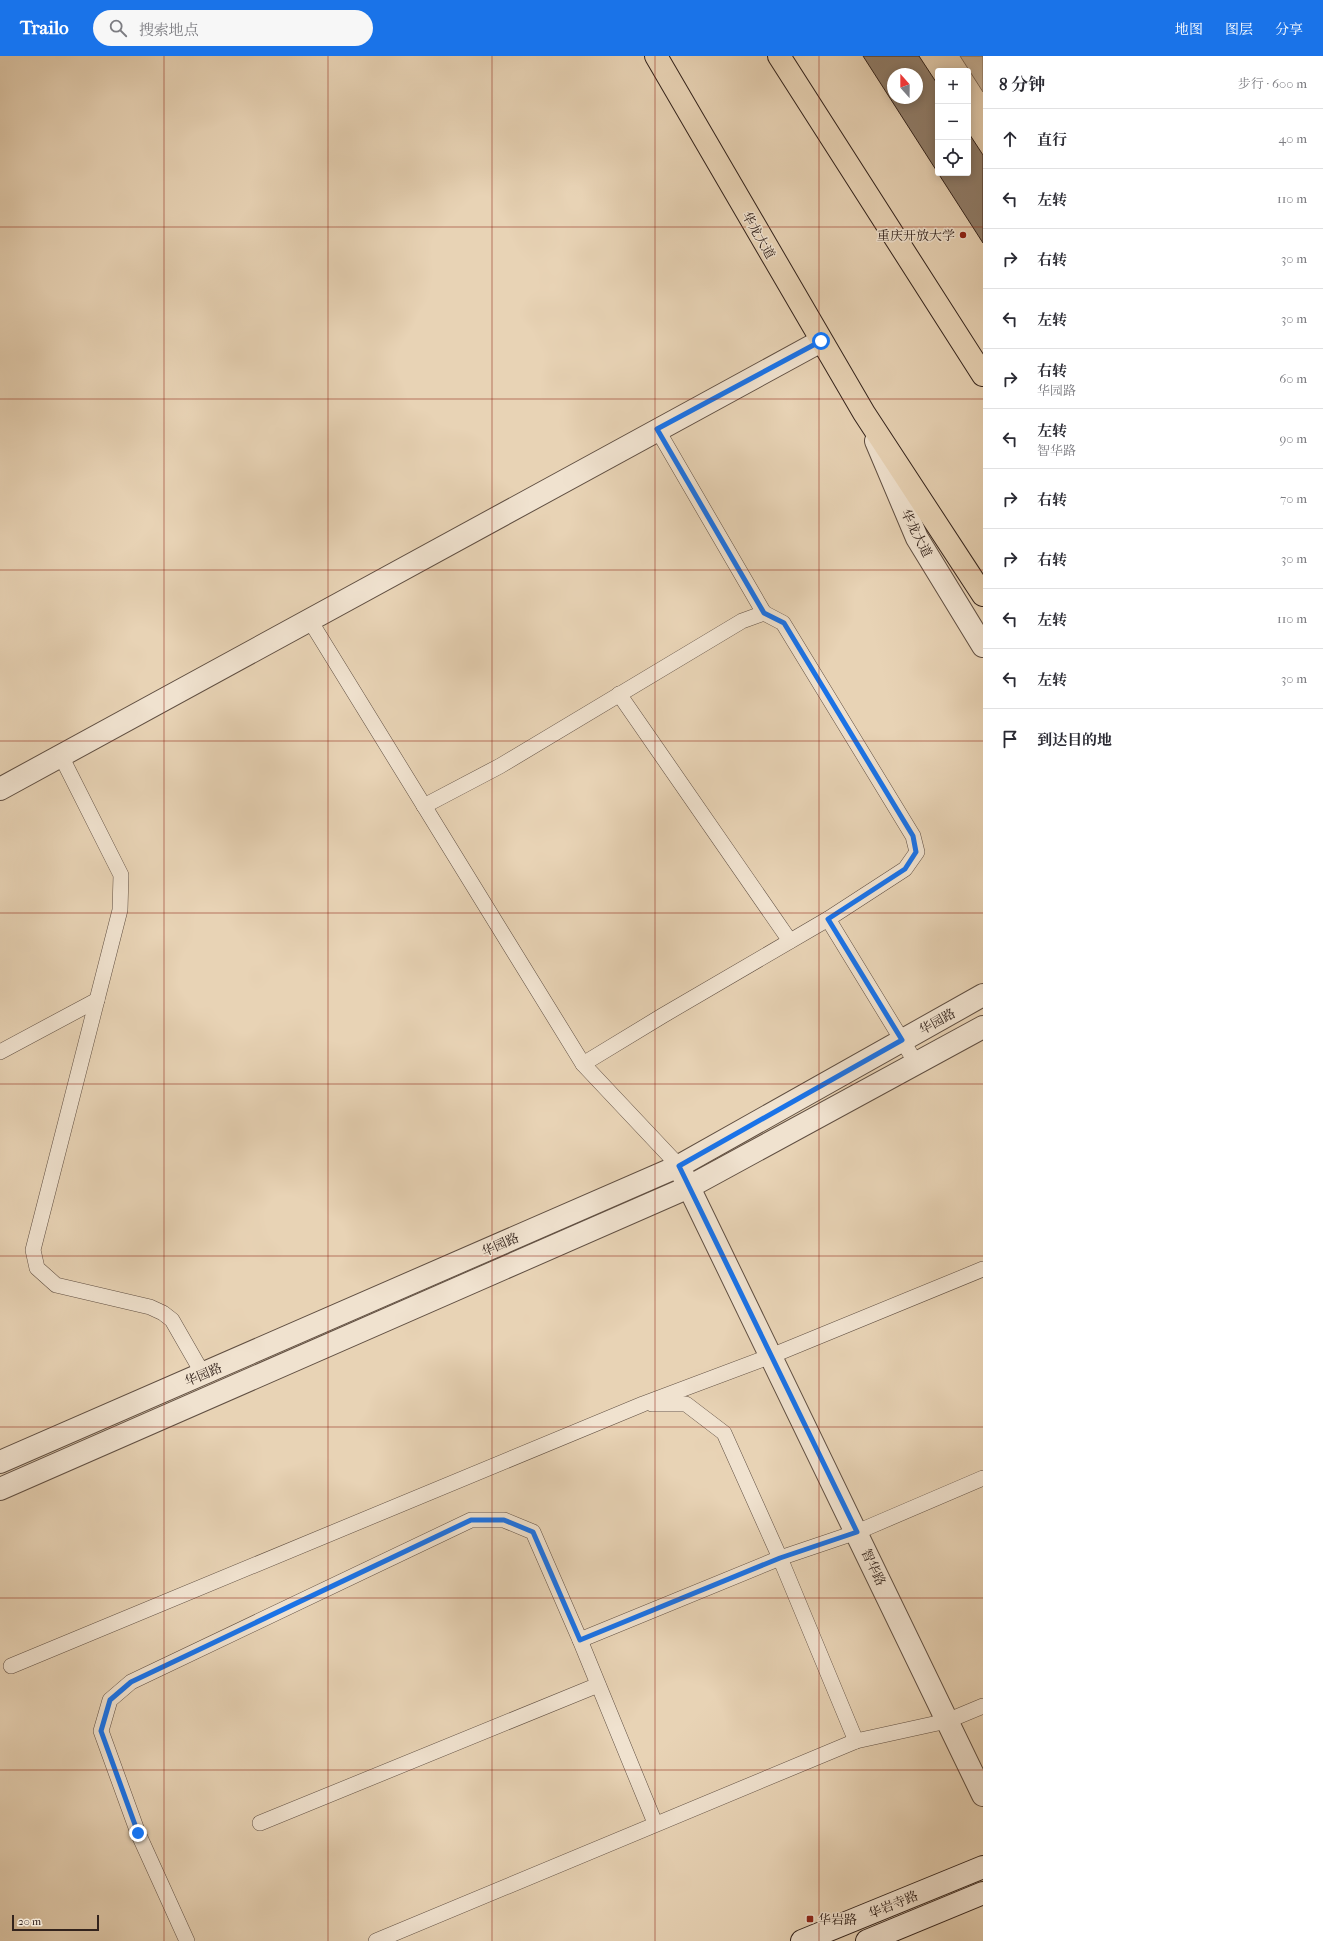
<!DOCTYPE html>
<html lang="zh">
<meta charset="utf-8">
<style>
body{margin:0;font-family:"IM FELL French Canon","Noto Serif SC",serif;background:#f7f7f7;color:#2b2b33}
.controls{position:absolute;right:12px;top:12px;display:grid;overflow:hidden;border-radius:4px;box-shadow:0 2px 10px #0003}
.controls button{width:36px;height:36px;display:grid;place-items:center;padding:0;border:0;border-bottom:1px solid #e1e1e2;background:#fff;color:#2b2b33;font:20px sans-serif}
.compass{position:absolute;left:887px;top:12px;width:36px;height:36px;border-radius:50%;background:#fff;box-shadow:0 2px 10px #0003;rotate:339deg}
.scale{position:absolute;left:12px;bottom:10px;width:87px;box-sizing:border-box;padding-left:4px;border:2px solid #33231c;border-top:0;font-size:11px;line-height:14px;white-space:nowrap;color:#33231c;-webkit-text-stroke:3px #f0e2cf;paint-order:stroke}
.stop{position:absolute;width:12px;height:12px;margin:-9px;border:3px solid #1a73e8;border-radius:50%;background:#fff}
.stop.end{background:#1a73e8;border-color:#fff;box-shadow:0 1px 4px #0008}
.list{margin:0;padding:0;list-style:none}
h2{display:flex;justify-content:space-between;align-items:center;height:52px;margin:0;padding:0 16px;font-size:17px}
h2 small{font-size:13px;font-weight:400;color:#7c7c81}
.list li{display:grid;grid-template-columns:26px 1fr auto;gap:12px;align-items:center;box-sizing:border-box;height:60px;padding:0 16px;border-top:1px solid #e1e1e2}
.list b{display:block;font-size:15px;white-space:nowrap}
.list p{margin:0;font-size:13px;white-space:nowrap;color:#7c7c81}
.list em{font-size:13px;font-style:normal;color:#7c7c81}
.icon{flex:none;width:22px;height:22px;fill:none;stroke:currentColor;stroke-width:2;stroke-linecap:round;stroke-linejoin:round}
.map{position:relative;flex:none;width:983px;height:1885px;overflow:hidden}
header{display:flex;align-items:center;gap:24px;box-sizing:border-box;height:56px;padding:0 20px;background:#1a73e8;color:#fff}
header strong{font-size:19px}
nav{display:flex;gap:22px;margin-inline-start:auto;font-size:14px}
.search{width:280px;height:36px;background:#f7f7f7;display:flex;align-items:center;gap:10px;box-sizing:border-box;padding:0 14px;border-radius:22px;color:#7c7c81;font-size:15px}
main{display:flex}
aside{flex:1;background:#fff}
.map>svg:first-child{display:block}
</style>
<header>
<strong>Trailo</strong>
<div class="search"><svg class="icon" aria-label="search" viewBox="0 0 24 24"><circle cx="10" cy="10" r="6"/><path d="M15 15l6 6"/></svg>搜索地点</div>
<nav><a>地图</a><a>图层</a><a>分享</a></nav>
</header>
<main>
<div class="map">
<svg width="983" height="1885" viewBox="0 0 983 1885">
<rect width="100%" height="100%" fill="#e8d3b5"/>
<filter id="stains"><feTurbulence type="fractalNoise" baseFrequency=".005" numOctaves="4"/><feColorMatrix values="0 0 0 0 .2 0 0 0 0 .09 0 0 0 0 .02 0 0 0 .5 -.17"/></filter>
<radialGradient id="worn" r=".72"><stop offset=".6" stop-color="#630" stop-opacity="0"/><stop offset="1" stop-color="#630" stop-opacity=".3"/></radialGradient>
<path fill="#c9b59b" stroke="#7e6c5c" d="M960 0H983V36Z"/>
<g fill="#917f6c" stroke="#33231c" fill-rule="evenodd">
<path d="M863 0H919L938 29V117ZM893 18H917V42H893Z"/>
<path d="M968 76 983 99V187L938 117H968Z"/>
</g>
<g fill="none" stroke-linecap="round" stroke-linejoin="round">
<defs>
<g id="lane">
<path d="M657 373 764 557"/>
<path d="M309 563 583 1008 679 1110"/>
<path d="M619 638 790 885"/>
<path d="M61 700 121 819 120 854 33 1194 37 1212 56 1229 150 1251 163 1257 172 1264 203 1318"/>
<path d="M424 750 500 710 742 565 764 557 783 567 913 780 917 796 905 813 828 863 662 960 583 1008"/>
<path d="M828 863 916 1007"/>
<path d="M0 996 97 944"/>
<path d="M652 1348H686L724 1377 780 1502 856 1685"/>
<path d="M580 1584 780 1502 857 1476 983 1422"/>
<path d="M11 1610 643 1348 771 1300 983 1213"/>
<path d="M260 1767 598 1629"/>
<path d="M187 1885 138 1777 101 1675 110 1644 131 1626 471 1464H504L533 1476 580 1584 655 1767"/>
<path d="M376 1885 856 1685 947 1665 983 1650"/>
</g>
<g id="street">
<path d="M876 385 917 482 983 590"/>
<path d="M0 733 821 285"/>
<path d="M683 1119 983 1739"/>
<path d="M0 1406 679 1110 983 939"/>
<path d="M0 1433 689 1131 983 971"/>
</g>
<g id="secondary">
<path d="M802 1885 983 1811"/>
<path d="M867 1885 983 1837"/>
</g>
<g id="primary">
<path d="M656 0 864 357 983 539"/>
<path d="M779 0 983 319"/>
</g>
</defs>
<use href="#lane" stroke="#604f42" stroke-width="16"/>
<use href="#street" stroke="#604f42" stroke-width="24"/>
<use href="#secondary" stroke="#33231c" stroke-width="24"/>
<use href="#primary" stroke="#33231c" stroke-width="24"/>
<use href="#lane" stroke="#f0e2cf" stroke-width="15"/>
<use href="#street" stroke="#f0e2cf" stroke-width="22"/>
<use href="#secondary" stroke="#f0e2cf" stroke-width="22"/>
<use href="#primary" stroke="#e8d3b5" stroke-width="22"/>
</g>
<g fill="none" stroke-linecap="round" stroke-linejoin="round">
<path stroke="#1a73e8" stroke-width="5" d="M138 1777 101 1675 110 1644 131 1626 471 1464H504L533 1476 580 1584 780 1502 857 1476 679 1110 902 984 828 863 905 813 916 796 913 780 784 567 764 557 657 373 821 285"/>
</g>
<path fill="none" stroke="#8f2418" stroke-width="1" stroke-opacity="0.55" d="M164 0V1885M328 0V1885M492 0V1885M655 0V1885M819 0V1885M0 171H983M0 343H983M0 514H983M0 685H983M0 857H983M0 1028H983M0 1200H983M0 1371H983M0 1542H983M0 1714H983"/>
<g fill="#8f2418" stroke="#f0e2cf" stroke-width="1.5">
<circle cx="963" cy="179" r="4"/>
<rect x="806" y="1859" width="8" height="8" rx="2"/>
</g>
<g text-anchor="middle" stroke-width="3" stroke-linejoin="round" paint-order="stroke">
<g font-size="13" fill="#33231c" stroke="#f0e2cf">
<text transform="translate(759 179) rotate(60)" y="5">华龙大道</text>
<text transform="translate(917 477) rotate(63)" y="5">华龙大道</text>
<text transform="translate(937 965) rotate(-29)" y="5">华园路</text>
<text transform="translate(500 1188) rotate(-24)" y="5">华园路</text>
<text transform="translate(203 1318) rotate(-23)" y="5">华园路</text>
<text transform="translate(874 1511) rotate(65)" y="5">智华路</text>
<text transform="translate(893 1848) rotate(-22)" y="5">华岩寺路</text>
</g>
<g font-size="13" fill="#33231c" stroke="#f0e2cf" text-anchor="end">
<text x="955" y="184">重庆开放大学</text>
<text x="818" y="1868" text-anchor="start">华岩路</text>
</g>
</g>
<rect width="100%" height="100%" filter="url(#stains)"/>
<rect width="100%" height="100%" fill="url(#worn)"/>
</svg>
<div class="controls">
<button>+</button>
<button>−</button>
<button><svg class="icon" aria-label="locate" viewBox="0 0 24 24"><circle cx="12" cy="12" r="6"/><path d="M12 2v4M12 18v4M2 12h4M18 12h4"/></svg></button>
</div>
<svg class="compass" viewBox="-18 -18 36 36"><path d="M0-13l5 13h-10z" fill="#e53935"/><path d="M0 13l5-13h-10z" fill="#7c7c81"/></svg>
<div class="scale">20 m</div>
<div class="stop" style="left:821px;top:285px"></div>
<div class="stop end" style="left:138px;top:1777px"></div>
</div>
<aside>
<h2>8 分钟<small>步行 · 600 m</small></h2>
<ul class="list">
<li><svg class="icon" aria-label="ahead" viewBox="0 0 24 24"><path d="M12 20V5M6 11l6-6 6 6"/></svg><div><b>直行</b></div><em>40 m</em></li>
<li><svg class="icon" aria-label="left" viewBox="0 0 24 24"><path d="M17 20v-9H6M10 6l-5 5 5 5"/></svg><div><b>左转</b></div><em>110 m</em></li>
<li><svg class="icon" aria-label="right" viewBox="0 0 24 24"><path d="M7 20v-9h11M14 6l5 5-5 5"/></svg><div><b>右转</b></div><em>30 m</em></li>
<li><svg class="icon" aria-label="left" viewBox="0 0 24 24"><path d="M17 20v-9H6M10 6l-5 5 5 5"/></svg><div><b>左转</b></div><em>30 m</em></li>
<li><svg class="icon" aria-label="right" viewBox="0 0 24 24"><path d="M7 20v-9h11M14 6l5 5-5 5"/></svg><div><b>右转</b><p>华园路</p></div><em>60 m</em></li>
<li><svg class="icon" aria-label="left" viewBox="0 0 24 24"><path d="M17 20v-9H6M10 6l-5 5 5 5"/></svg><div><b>左转</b><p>智华路</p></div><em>90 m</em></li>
<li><svg class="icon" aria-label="right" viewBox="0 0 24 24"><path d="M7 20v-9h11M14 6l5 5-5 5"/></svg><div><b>右转</b></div><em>70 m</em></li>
<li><svg class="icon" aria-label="right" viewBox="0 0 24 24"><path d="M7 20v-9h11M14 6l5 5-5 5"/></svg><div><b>右转</b></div><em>30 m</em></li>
<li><svg class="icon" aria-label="left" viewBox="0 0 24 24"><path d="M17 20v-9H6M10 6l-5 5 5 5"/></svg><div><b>左转</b></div><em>110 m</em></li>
<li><svg class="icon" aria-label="left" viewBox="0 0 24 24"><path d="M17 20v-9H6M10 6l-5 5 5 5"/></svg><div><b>左转</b></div><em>30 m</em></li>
<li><svg class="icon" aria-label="arrive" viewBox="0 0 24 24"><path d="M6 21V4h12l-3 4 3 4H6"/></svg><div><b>到达目的地</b></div></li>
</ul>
</aside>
</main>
